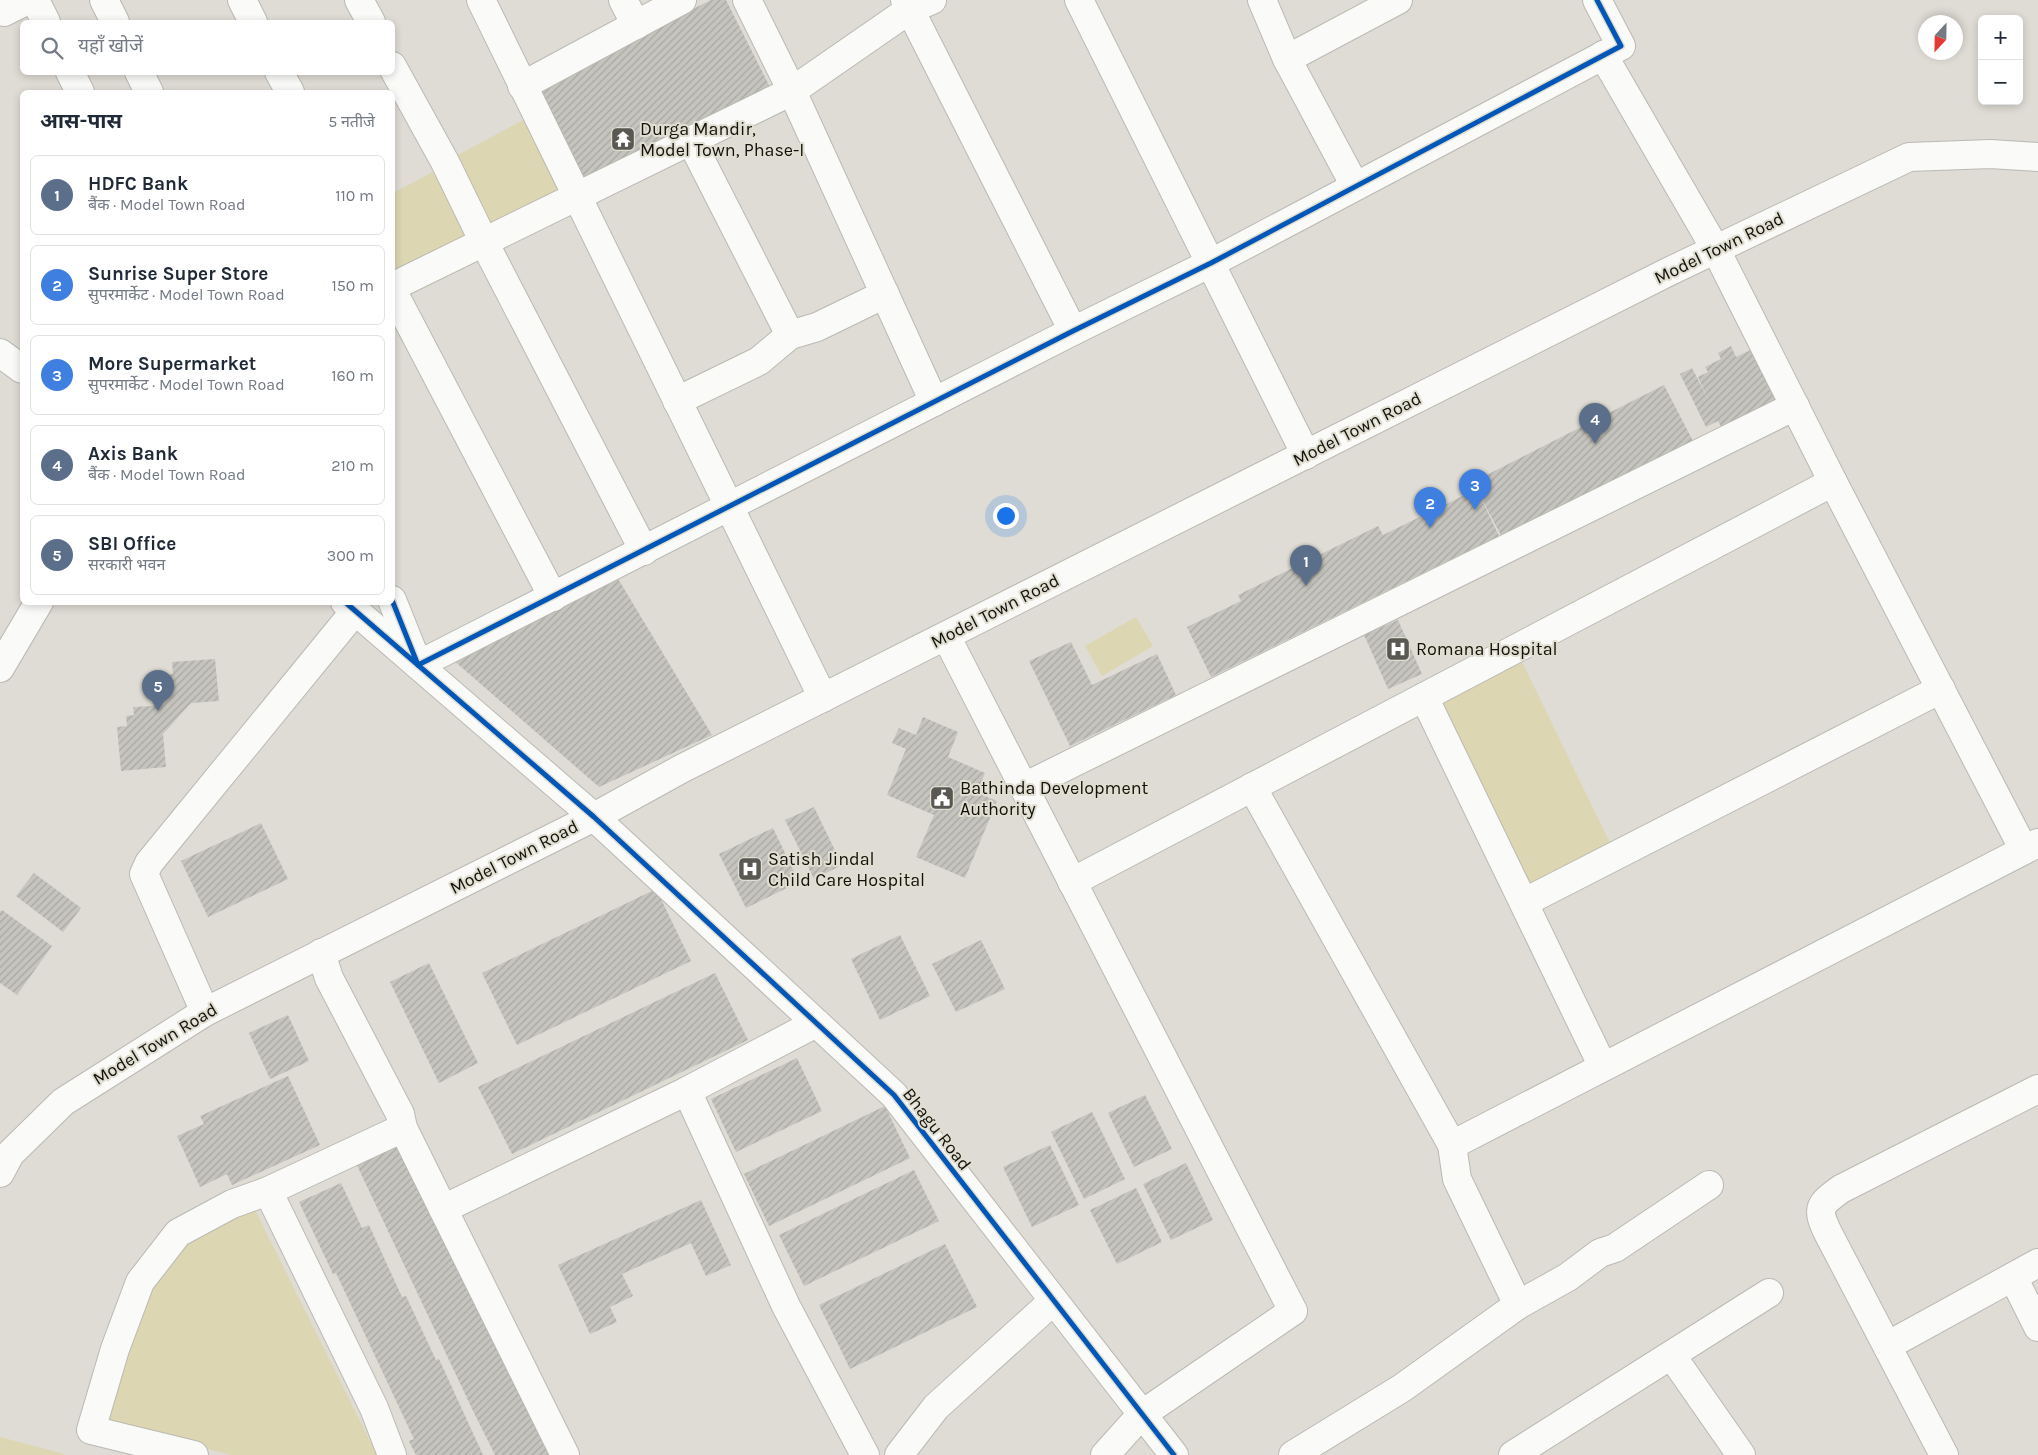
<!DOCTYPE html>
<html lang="hi">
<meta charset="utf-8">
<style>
body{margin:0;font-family:Karla,"Noto Sans Devanagari",sans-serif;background:#f2f2f3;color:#1f2937}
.controls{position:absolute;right:15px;top:15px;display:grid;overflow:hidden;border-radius:8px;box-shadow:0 2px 8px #0003}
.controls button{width:45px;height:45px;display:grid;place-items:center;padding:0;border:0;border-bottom:1px solid #e0e1e3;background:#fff;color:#1f2937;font:25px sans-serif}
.compass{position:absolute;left:1918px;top:15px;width:45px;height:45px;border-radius:50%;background:#fff;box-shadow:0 2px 8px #0003;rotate:202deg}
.you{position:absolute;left:1005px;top:515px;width:18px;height:18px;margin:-12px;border:4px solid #fff;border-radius:50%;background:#1a73e8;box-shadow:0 0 0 8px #1a73e833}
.badge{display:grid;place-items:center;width:32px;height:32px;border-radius:50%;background:#2563eb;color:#fff;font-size:16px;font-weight:700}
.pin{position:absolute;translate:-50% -41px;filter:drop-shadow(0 1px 2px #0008)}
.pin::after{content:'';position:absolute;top:26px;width:18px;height:15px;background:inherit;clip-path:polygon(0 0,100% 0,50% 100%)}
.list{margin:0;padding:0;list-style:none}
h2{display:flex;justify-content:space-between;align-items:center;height:65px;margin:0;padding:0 20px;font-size:21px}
h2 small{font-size:16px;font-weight:400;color:#747a83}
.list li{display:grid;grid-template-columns:32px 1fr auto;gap:15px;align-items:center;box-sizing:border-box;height:80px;margin:0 10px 10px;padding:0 10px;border:1px solid #e0e1e3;border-radius:8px}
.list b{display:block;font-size:19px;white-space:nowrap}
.list p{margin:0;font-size:16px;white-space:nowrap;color:#747a83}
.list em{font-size:16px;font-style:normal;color:#747a83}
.icon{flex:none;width:28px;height:28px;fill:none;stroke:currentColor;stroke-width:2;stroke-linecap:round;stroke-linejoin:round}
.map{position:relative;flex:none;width:2038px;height:1455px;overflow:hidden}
.search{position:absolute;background:#fff;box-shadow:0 2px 8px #0003;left:20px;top:20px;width:375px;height:55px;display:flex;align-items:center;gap:12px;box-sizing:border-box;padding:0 18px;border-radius:8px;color:#747a83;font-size:19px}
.panel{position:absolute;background:#fff;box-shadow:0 2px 8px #0003;left:20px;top:90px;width:375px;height:515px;border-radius:8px}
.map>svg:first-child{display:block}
</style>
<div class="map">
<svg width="2038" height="1455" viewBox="0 0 2038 1455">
<defs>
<pattern id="building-hatch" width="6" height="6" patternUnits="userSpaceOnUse" patternTransform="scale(1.25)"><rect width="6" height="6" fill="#c6c4be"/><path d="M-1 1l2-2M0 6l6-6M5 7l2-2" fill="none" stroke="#a9a7a2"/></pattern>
</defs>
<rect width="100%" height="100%" fill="#dedcd4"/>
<g fill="#ddd6b2">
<path d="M536 113 581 195 484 242 445 162Z"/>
<path d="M435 171 474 240 399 277 393 263V193Z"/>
<path d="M1136 617 1153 646 1102 676 1085 646Z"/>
<path d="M1522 662 1611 845 1526 885 1437 703Z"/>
<path d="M255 1210 377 1455H232L100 1423 159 1261 202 1221Z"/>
<path d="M0 1437 64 1454V1455H0Z"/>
</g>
<g fill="url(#building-hatch)">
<path d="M711 0H726L773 93 588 186 538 87Z"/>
<path d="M1731 346 1736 357 1759 346 1784 398 1722 428 1718 421 1706 427 1680 374 1692 368 1708 399 1698 377 1708 372 1705 367 1721 359 1718 353Z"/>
<path d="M1664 385 1693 441 1503 539 1479 494 1499 536 1211 677 1187 627 1241 601 1238 595 1378 526 1383 535 1477 489 1473 482Z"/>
<path d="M617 577 712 735 599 787 452 659Z"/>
<path d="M1398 620 1422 674 1388 689 1364 635Z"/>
<path d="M1071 642 1092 685 1157 654 1176 695 1070 746 1029 661Z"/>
<path d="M215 659 219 701 191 703 163 734 166 767 121 771 117 727 127 726 126 716 134 715 133 707 153 706 158 700 156 682H161V675L173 674 172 662Z"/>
<path d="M923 717 958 732 948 757 985 773 977 793 997 801 965 878 916 857 934 815 887 795 906 749 892 743 899 728 916 735Z"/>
<path d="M814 807 842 865 814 879 785 820Z"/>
<path d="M261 823 288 879 208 917 181 861Z"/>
<path d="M773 828 799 882 746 908 719 854Z"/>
<path d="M34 873 81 908 63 932 16 896Z"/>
<path d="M656 889 691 961 517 1045 482 973Z"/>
<path d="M2 910 52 946 17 995 0 983V912Z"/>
<path d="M900 935 930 996 880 1020 851 959Z"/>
<path d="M981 940 1005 989 956 1012 932 964Z"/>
<path d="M429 963 478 1063 439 1083 390 982Z"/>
<path d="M715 973 748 1040 512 1154 478 1087Z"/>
<path d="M288 1015 309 1061 270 1079 249 1033Z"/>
<path d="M797 1058 822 1111 736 1152 711 1099Z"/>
<path d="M288 1076 320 1145 232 1185 227 1174 200 1187 177 1136 204 1124 200 1116Z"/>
<path d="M1145 1095 1172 1149 1134 1167 1108 1113Z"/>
<path d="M885 1106 910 1158 769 1226 744 1174Z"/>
<path d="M1092 1112 1125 1179 1084 1199 1051 1132Z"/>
<path d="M398 1139 449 1253 451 1252 555 1455H495L475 1415 354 1159Z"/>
<path d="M1050 1145 1079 1205 1032 1227 1003 1167Z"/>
<path d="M1186 1163 1213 1220 1171 1240 1143 1184Z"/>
<path d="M914 1170 939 1221 804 1286 779 1235Z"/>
<path d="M341 1183 362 1228 369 1225 402 1297 406 1296 436 1360 439 1359 483 1455H416L409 1441 414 1439 336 1273 333 1274 299 1202Z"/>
<path d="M1136 1188 1162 1242 1117 1264 1090 1210Z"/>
<path d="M701 1200 731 1265 706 1276 691 1243 622 1274 633 1296 610 1307 617 1322 590 1334 558 1265Z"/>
<path d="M945 1244 977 1307 850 1369 819 1305Z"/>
</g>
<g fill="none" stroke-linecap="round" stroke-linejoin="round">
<defs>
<g id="minor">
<path d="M35 0 46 22"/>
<path d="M104 0 115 22"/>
<path d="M242 0 253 22"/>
<path d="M359 0 371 22"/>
<path d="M481 0 823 698"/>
<path d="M623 0 636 25"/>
<path d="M747 0 792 91 934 402"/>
<path d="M905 0 1073 331"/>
<path d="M1079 0 1306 455"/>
<path d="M1262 0 1287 59 1355 186"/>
<path d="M0 11 4 12 28 0"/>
<path d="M1603 55 1716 250 1833 482 2024 850"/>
<path d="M1287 59 1398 0"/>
<path d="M392 66 445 162 484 242 644 551"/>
<path d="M70 72 80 92"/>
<path d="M139 72 149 92"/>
<path d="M279 72 290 92"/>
<path d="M522 86 682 0"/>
<path d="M691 141 790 335"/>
<path d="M392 287 792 91 909 10 932 0"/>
<path d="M392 290 553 597"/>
<path d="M0 353 22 369"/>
<path d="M677 401 759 361 790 335 817 327 885 294"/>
<path d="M392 600 418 665 1073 331 1211 263 1621 46 1597 0"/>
<path d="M345 602 594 817 894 1095 1174 1455"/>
<path d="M946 636 1293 1311 1141 1415 1105 1455"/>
<path d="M0 668 39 602"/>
<path d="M1424 697 1603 1067"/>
<path d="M1024 787 1795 406"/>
<path d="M1252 787 1452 1145 2038 843"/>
<path d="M1072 882 1833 482"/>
<path d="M1525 902 1941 689"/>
<path d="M321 953 329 978 400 1114 403 1128 565 1455"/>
<path d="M205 1012 144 874 149 863 355 611"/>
<path d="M687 1091 786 1306 865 1455"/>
<path d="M1452 1145 1457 1179 1518 1305"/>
<path d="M268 1191 374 1408 392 1455"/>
<path d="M443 1209 687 1091 816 1023"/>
<path d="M2013 1277 2038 1327"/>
<path d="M1887 1346 2038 1263"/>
<path d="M1672 1356 1741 1455"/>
<path d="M194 1455 91 1430 115 1349 140 1282 178 1233 232 1204 268 1191 403 1128"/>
<path d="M899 1455 936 1407 1053 1301"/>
<path d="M1293 1455 1402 1388 1518 1305 1568 1277 1600 1253 1615 1248 1709 1185"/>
<path d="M1513 1455 1769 1293"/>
<path d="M1944 1455 1828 1233C1816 1208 1819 1205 1841 1189L2038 1089"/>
</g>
<path id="major" d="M0 1173 10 1154 63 1102 205 1012 594 817 681 769 1668 272 1909 157 1990 154 2038 157"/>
</defs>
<use href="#minor" stroke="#bab9b2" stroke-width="30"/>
<use href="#major" stroke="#bab9b2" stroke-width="30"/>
<use href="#minor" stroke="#fafaf9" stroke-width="28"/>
<use href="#major" stroke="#fafaf9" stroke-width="28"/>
<defs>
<g id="cycleway">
<path d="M392 600 418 665 1073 331 1211 263 1621 46 1597 0"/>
<path d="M345 602 594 817 894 1095 1174 1455"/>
</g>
</defs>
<use href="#cycleway" stroke="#e1dfd1" stroke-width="8"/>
<use href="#cycleway" stroke="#0057b8" stroke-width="5"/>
</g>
<defs>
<symbol id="temple-square" viewBox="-11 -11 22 22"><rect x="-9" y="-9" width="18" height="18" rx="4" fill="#595852" stroke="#e1dfd1"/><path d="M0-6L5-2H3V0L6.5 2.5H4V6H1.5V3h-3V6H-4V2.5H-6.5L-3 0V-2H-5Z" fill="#fff"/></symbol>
<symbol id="hospital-square" viewBox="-11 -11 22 22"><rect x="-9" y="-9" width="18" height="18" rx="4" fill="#595852" stroke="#e1dfd1"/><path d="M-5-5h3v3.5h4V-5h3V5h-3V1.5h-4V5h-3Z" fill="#fff"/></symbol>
<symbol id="civic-square" viewBox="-11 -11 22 22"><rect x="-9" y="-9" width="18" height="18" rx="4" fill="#595852" stroke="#e1dfd1"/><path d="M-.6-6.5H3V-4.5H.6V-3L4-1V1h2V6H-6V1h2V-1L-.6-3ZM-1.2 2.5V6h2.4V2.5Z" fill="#fff"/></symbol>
</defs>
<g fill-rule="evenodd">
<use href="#temple-square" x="609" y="125" width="28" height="28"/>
<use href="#hospital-square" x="1384" y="635" width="28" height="28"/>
<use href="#civic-square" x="928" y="784" width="28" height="28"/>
<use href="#hospital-square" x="736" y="855" width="28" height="28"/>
</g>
<g text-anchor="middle" stroke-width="4" stroke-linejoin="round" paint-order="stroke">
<g font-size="18" fill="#12110c" stroke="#e1dfd1" text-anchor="start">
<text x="640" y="135">Durga Mandir,<tspan x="640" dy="21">Model Town, Phase-I</tspan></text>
<text x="1416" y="655">Romana Hospital</text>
<text x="960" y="794">Bathinda Development<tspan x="960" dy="21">Authority</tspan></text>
<text x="768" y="865">Satish Jindal<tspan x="768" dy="21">Child Care Hospital</tspan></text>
</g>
<g font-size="18" fill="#12110c" stroke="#e1dfd1">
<text transform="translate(1719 248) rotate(-26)" y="6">Model Town Road</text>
<text transform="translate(1357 429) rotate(-27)" y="6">Model Town Road</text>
<text transform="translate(995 611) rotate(-27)" y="6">Model Town Road</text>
<text transform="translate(514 857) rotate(-27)" y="6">Model Town Road</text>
<text transform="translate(155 1044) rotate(-31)" y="6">Model Town Road</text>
<text transform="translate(937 1129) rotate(52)" y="6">Bhagu Road</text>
</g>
</g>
</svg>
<div class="controls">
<button>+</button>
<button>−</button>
</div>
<svg class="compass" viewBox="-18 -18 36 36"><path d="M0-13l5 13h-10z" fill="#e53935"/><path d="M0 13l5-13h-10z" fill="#747a83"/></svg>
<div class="you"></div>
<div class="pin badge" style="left:1306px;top:586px;background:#5c6f8a">1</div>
<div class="pin badge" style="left:1430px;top:528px;background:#3f7fe0">2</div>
<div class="pin badge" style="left:1475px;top:510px;background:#3f7fe0">3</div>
<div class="pin badge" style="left:1595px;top:444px;background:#5c6f8a">4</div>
<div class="pin badge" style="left:158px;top:711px;background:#5c6f8a">5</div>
<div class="search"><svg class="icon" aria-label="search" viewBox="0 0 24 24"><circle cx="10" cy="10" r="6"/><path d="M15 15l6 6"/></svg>यहाँ खोजें</div>
<section class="panel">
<h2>आस-पास<small>5 नतीजे</small></h2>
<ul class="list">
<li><span class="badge" style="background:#5c6f8a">1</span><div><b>HDFC Bank</b><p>बैंक · Model Town Road</p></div><em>110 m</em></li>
<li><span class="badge" style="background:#3f7fe0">2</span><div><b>Sunrise Super Store</b><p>सुपरमार्केट · Model Town Road</p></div><em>150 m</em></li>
<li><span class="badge" style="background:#3f7fe0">3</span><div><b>More Supermarket</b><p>सुपरमार्केट · Model Town Road</p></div><em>160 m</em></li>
<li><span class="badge" style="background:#5c6f8a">4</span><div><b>Axis Bank</b><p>बैंक · Model Town Road</p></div><em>210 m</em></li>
<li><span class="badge" style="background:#5c6f8a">5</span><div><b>SBI Office</b><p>सरकारी भवन</p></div><em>300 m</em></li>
</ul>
</section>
</div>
